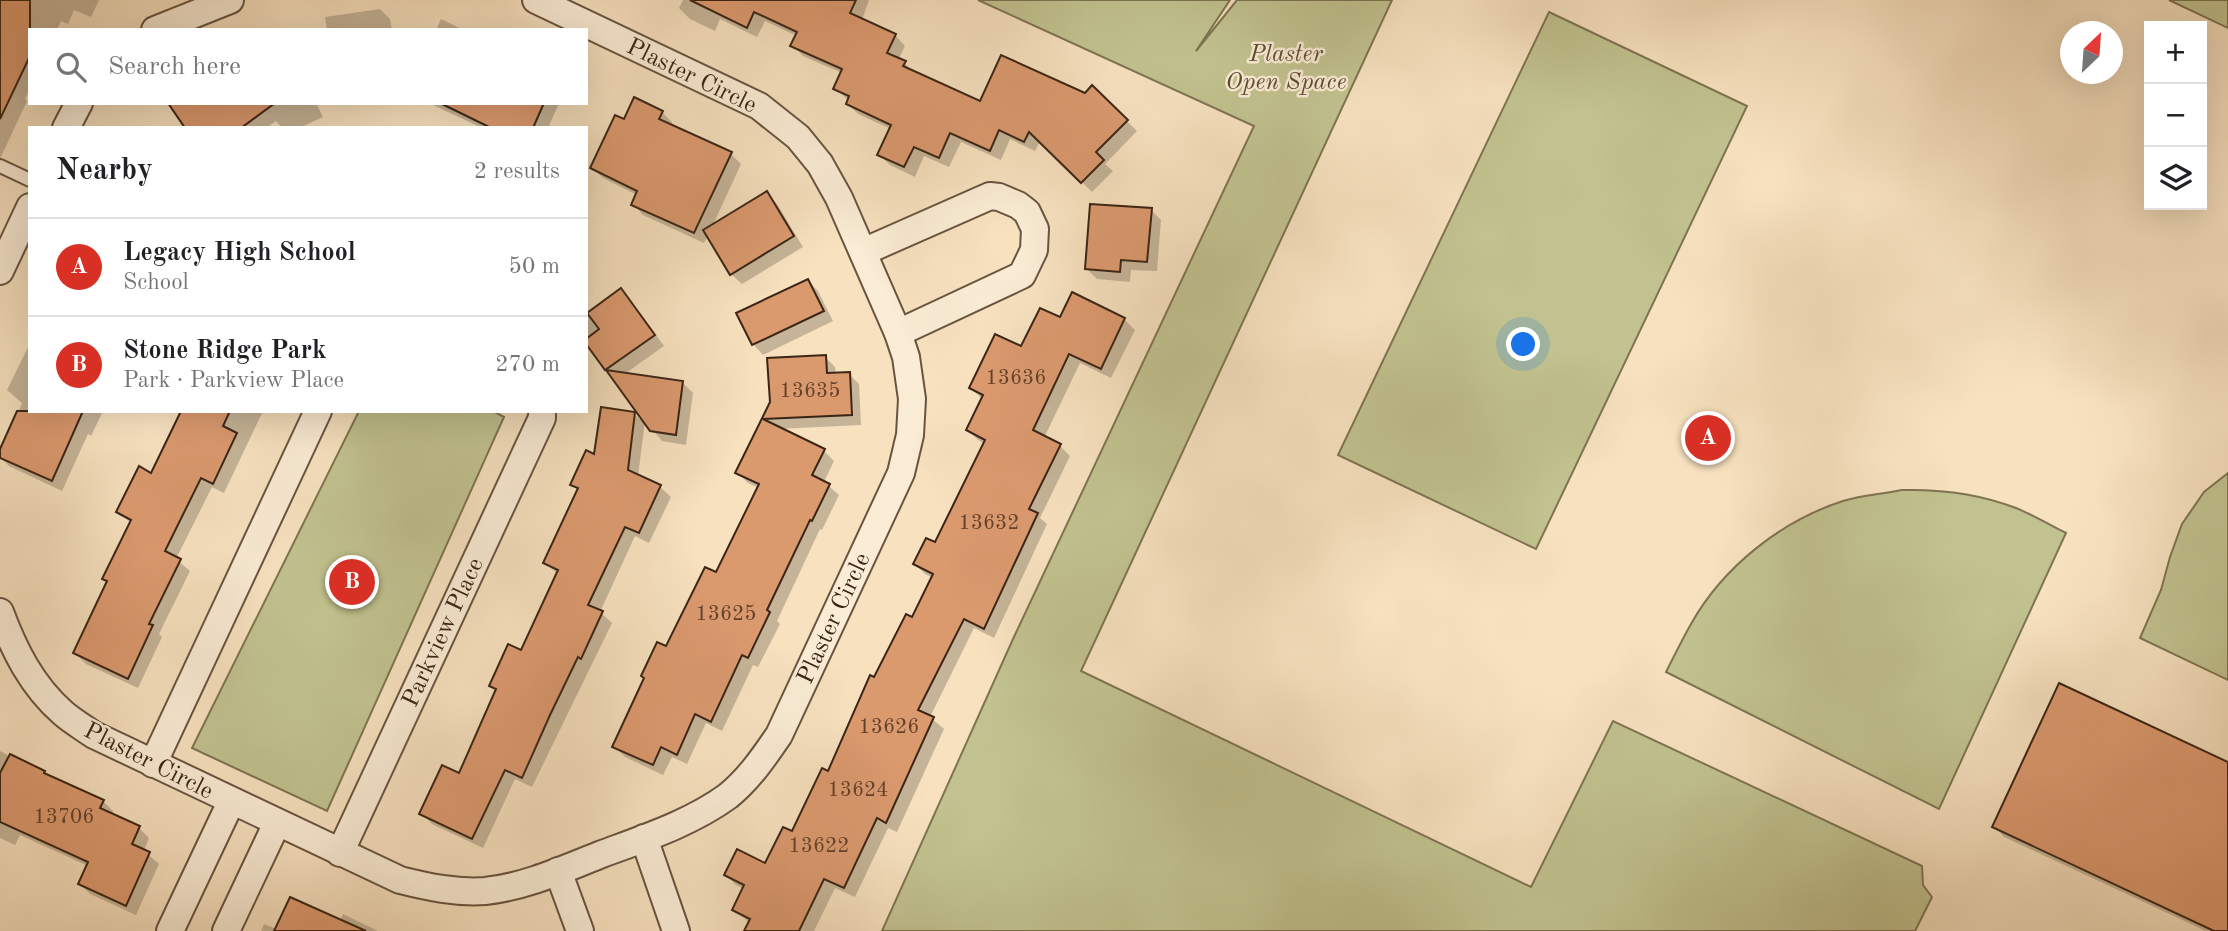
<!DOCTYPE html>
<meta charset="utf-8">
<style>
body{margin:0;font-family:"Old Standard TT",serif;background:#f2f2f2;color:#202124}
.controls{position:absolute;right:21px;top:21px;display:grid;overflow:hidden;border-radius:0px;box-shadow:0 7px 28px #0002}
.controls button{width:63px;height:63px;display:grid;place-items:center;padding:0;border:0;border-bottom:2px solid #e0e0e0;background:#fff;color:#202124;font:35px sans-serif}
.compass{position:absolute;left:2060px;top:21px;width:63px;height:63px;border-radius:50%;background:#fff;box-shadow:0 7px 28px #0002;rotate:25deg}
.you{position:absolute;left:1524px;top:345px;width:24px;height:24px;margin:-18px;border:5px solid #fff;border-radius:50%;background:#1a73e8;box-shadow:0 0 0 10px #1a73e833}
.badge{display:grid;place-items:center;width:46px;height:46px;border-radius:50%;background:#d93025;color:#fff;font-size:23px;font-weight:700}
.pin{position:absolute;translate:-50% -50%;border:4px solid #fff;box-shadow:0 2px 7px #0006}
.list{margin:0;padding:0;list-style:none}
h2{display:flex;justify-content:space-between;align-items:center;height:91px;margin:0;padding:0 28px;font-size:30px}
h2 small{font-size:23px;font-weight:400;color:#757577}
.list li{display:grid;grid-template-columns:46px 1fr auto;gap:21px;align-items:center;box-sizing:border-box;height:98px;padding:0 28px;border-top:2px solid #e0e0e0}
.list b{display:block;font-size:26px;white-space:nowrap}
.list p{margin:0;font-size:23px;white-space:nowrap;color:#757577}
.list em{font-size:23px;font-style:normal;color:#757577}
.icon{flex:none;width:38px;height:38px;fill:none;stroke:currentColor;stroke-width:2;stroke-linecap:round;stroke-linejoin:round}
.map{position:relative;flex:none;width:2228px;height:931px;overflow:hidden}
.search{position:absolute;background:#fff;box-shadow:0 7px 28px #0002;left:28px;top:28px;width:560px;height:77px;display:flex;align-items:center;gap:18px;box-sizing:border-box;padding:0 24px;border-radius:0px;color:#757577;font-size:26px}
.panel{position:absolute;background:#fff;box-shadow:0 7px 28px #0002;left:28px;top:126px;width:560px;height:287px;border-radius:0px}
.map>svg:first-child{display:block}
</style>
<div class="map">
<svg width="2228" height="931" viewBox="0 0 2228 931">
<rect width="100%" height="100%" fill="#f7e1bf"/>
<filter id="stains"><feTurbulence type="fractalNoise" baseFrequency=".00286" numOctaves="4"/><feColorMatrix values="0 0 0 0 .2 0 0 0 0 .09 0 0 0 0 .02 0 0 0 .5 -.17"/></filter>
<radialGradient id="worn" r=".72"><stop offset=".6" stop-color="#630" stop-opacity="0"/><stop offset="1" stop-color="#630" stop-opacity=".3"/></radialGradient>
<g fill="#c1c28f" stroke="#7e7452" stroke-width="2">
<path d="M978 0H1230L1196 51 1237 0H1392L1081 671 1531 887 1613 721 1922 866 1923 885 1932 897 1915 931H882L1013 639 1254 126Z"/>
<path d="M2169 0H2228V28Z"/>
<path d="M1549 12 1747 106 1536 549 1338 455Z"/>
<path d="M359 411H493L504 417 327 811 192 748Z"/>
<path d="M2228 473V680L2140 638 2161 590 2170 557 2182 524 2204 492Z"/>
<path d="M1902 490C1941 489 1980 494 2016 508 2033 515 2050 525 2066 533L1939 809 1666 672C1674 656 1682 640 1691 624 1723 567 1781 521 1843 501 1862 495 1883 494 1902 490Z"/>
</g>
<g fill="#0003">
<path d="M0 0H99L91 17 74 10 68 24 61 21 57 30H30V88L25 99 27 101 0 159Z"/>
<path d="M683 0H869L862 20 895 35 905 46 898 60 904 63 916 74 981 104 1085 95 1092 88 1137 131 1105 164 1113 171 1092 192 1040 141 1035 151 1010 139 1001 160 961 142 949 167 924 156 915 177 890 165 879 155 891 129 858 114 848 104 849 101 835 88 842 73 803 56 793 46 797 36 765 21 757 37 720 19 715 31 690 19 679 8Z"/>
<path d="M380 9 390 19 392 30H327L325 17Z"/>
<path d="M441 19 464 30H436Z"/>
<path d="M170 103H316L323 117 299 128H282L276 121 266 128H188Z"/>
<path d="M429 103H559L548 128H482Z"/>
<path d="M662 112 672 122 670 126 731 154 741 164 712 227 767 194 777 204 803 247 742 284 731 274 708 235 704 243 643 215 633 204 637 195 603 178 592 168 625 122Z"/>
<path d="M1151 210 1161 220 1157 271 1131 270 1130 282 1097 279 1086 268Z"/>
<path d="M808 281 818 291 833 321 763 355 753 344Z"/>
<path d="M621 291 631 301 664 346 623 375 683 383 693 393 686 445 662 441 645 421 638 476 660 487 671 497 649 543 635 536 600 612 612 623 532 787 515 779 483 848 432 824 421 813 459 775 497 692 491 685 522 652 558 574 545 563 578 490 572 484 634 414 643 422 644 421 586 341V315Z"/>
<path d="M1060 319H1124L1135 330 1111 378 1080 363 1044 438 1060 446 1070 456 1040 518 1047 524 994 638 974 628 930 717 944 729 897 832 888 828 855 897 835 888 814 931H746L750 923 734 910 744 889 736 885 726 875 766 865 793 833 828 774 875 679 913 620 933 578 925 574 915 564 936 545 985 444 978 440 968 430 982 399 971 388Z"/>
<path d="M30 343V411H103L91 436 88 434 62 491 9 466 0 457 22 403 7 390Z"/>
<path d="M825 357 835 367 836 374H849L859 384 861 425 778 429 824 451 834 461 824 482 839 495 822 530 820 529 777 621 780 624 758 667 753 665 722 731 706 723 687 764 672 757 663 775 625 757 614 746 667 649 717 574 759 488 748 483 737 472 772 402Z"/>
<path d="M183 411H263L224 493 212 487 176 559 190 571 159 634 162 637 138 688 86 664 75 653 108 583 104 578 131 523 118 512 152 475Z"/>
<path d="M0 751 47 776 103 801 113 811 112 815 139 828 149 838 144 851 159 864 136 915 90 894 80 884 88 866 20 835 15 845 0 838Z"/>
<path d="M2228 764V931H2206L2004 837 1994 826Z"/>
<path d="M343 914 378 931H261L264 924 277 929 340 921Z"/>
</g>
<g fill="#db996e" stroke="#3b2516" stroke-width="2">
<path d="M0 0H30V56L0 119Z"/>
<path d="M690 0H856L850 13 896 34 887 53 906 61 903 66 980 101 1001 55 1085 93 1092 85 1128 120 1096 152 1104 160 1081 183 1029 132 1024 142 999 130 990 151 950 133 939 158 914 147 904 167 877 155 891 125 846 104 849 96 833 89 842 69 790 46 797 32 754 12 747 28Z"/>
<path d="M634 97 663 111 659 119 732 152 694 233 631 205 637 191 590 168 615 115 624 119Z"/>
<path d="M168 103H275L241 128H185Z"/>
<path d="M440 103H544L533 128H491Z"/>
<path d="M767 191 794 236 730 275 703 230Z"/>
<path d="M1090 204 1152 208 1147 262 1121 260 1120 272 1085 269Z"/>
<path d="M808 279 824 311 752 345 736 313Z"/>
<path d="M621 288 655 335 605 370 586 344V339L599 329 587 313Z"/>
<path d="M1072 292 1125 318 1101 369 1069 354 1033 430 1061 444 1029 509 1038 513 984 629 964 619 918 710 934 717 886 823 877 818 844 888 824 879 799 931H744L750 919 732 910 744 885 724 875 737 849 765 863 783 827 792 831 822 768 828 771 870 675 874 677 906 614 912 617 933 574 913 564 926 538 935 542 985 440 966 430 983 395 969 388 995 334 1021 346 1040 308 1060 317Z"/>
<path d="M826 355 827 373 850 372 852 415 763 419 825 449 812 475 830 484 812 521 810 520 767 610 770 612 748 658 742 655 711 722 695 714 677 755 661 747 653 765 612 747 644 678 641 676 657 642 666 646 705 567 716 572 759 484 735 473 770 402 767 358Z"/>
<path d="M606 370 683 381 676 435 650 431Z"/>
<path d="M601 407 635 412 628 470 661 485 639 533 625 527 588 605 603 611 581 659 578 657 550 715 522 778 505 770 472 839 419 814 442 765 459 773 496 689 489 686 508 644 521 650 558 570 543 563 578 488 570 485 586 450 594 454Z"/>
<path d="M17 411H83L52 481 0 458V449Z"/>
<path d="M181 411H230L223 426 237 433 213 484 201 478 165 551 181 559 149 624 153 625 128 679 73 653 107 581 102 579 131 520 116 512 139 466 151 473Z"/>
<path d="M2059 683 2228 762V931H2214L1992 827Z"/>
<path d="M10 754 45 771 44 773 104 800 100 808 140 826 132 844 150 852 126 906 78 884 88 862 0 822V773Z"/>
<path d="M290 897 366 931H274Z"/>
</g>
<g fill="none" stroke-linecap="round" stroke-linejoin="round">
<defs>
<path id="service" d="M0 166 30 180"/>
<g id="minor">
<path d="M155 30 230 0"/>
<path d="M66 128 79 103"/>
<path d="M863 252 990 196 999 197 1018 205 1027 212 1035 229 1034 250 1022 275 898 333"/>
<path d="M0 271 30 207"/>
<path d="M0 612C14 650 32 686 63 713 72 721 84 728 94 735L400 880C428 887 456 893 485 891 525 887 564 869 602 854 645 838 691 823 728 796 749 779 764 757 779 735L901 473 910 435 912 399 906 357 898 333 839 198 820 164 798 137 759 106 536 0"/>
<path d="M153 764 318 411"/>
<path d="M644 838 676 931"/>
<path d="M340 853 542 418V411"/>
<path d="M558 871 580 931"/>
<path d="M170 931 231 802"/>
<path d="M226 931 277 823"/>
</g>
</defs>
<use href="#service" stroke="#6a5440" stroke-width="16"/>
<use href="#minor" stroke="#6a5440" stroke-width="30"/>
<use href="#service" stroke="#faecd5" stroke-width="12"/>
<use href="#minor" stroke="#faecd5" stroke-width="26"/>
</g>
<g text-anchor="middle" stroke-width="5" stroke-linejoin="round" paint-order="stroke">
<g font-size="21" fill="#63422c">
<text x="1016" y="384">13636</text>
<text x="810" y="397">13635</text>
<text x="989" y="529">13632</text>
<text x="726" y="620">13625</text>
<text x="889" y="733">13626</text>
<text x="858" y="796">13624</text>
<text x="64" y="823">13706</text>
<text x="819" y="852">13622</text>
</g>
<g font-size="24" font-style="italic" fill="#5c4c34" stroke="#faecd5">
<text x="1286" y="61">Plaster<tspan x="1286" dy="28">Open Space</tspan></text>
</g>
<g font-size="24" fill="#3b2516" stroke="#faecd5">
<text transform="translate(692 75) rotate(26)" y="8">Plaster Circle</text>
<text transform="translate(833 618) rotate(-65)" y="8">Plaster Circle</text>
<text transform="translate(442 632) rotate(-65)" y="8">Parkview Place</text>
<text transform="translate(149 760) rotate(27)" y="8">Plaster Circle</text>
</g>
</g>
<rect width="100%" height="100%" filter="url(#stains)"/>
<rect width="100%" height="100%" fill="url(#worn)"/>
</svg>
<div class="controls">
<button>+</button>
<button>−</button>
<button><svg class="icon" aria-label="layers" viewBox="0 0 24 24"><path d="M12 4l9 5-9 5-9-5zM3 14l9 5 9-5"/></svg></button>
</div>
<svg class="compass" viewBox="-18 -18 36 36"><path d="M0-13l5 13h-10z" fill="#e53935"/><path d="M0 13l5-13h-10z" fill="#757577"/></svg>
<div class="you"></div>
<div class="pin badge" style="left:1708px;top:438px">A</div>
<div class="pin badge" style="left:352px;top:582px">B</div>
<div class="search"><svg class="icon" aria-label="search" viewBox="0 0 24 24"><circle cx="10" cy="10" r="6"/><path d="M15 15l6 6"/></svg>Search here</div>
<section class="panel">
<h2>Nearby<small>2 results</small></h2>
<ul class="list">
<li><span class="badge">A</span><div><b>Legacy High School</b><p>School</p></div><em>50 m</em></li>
<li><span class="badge">B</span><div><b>Stone Ridge Park</b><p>Park · Parkview Place</p></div><em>270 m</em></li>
</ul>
</section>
</div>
